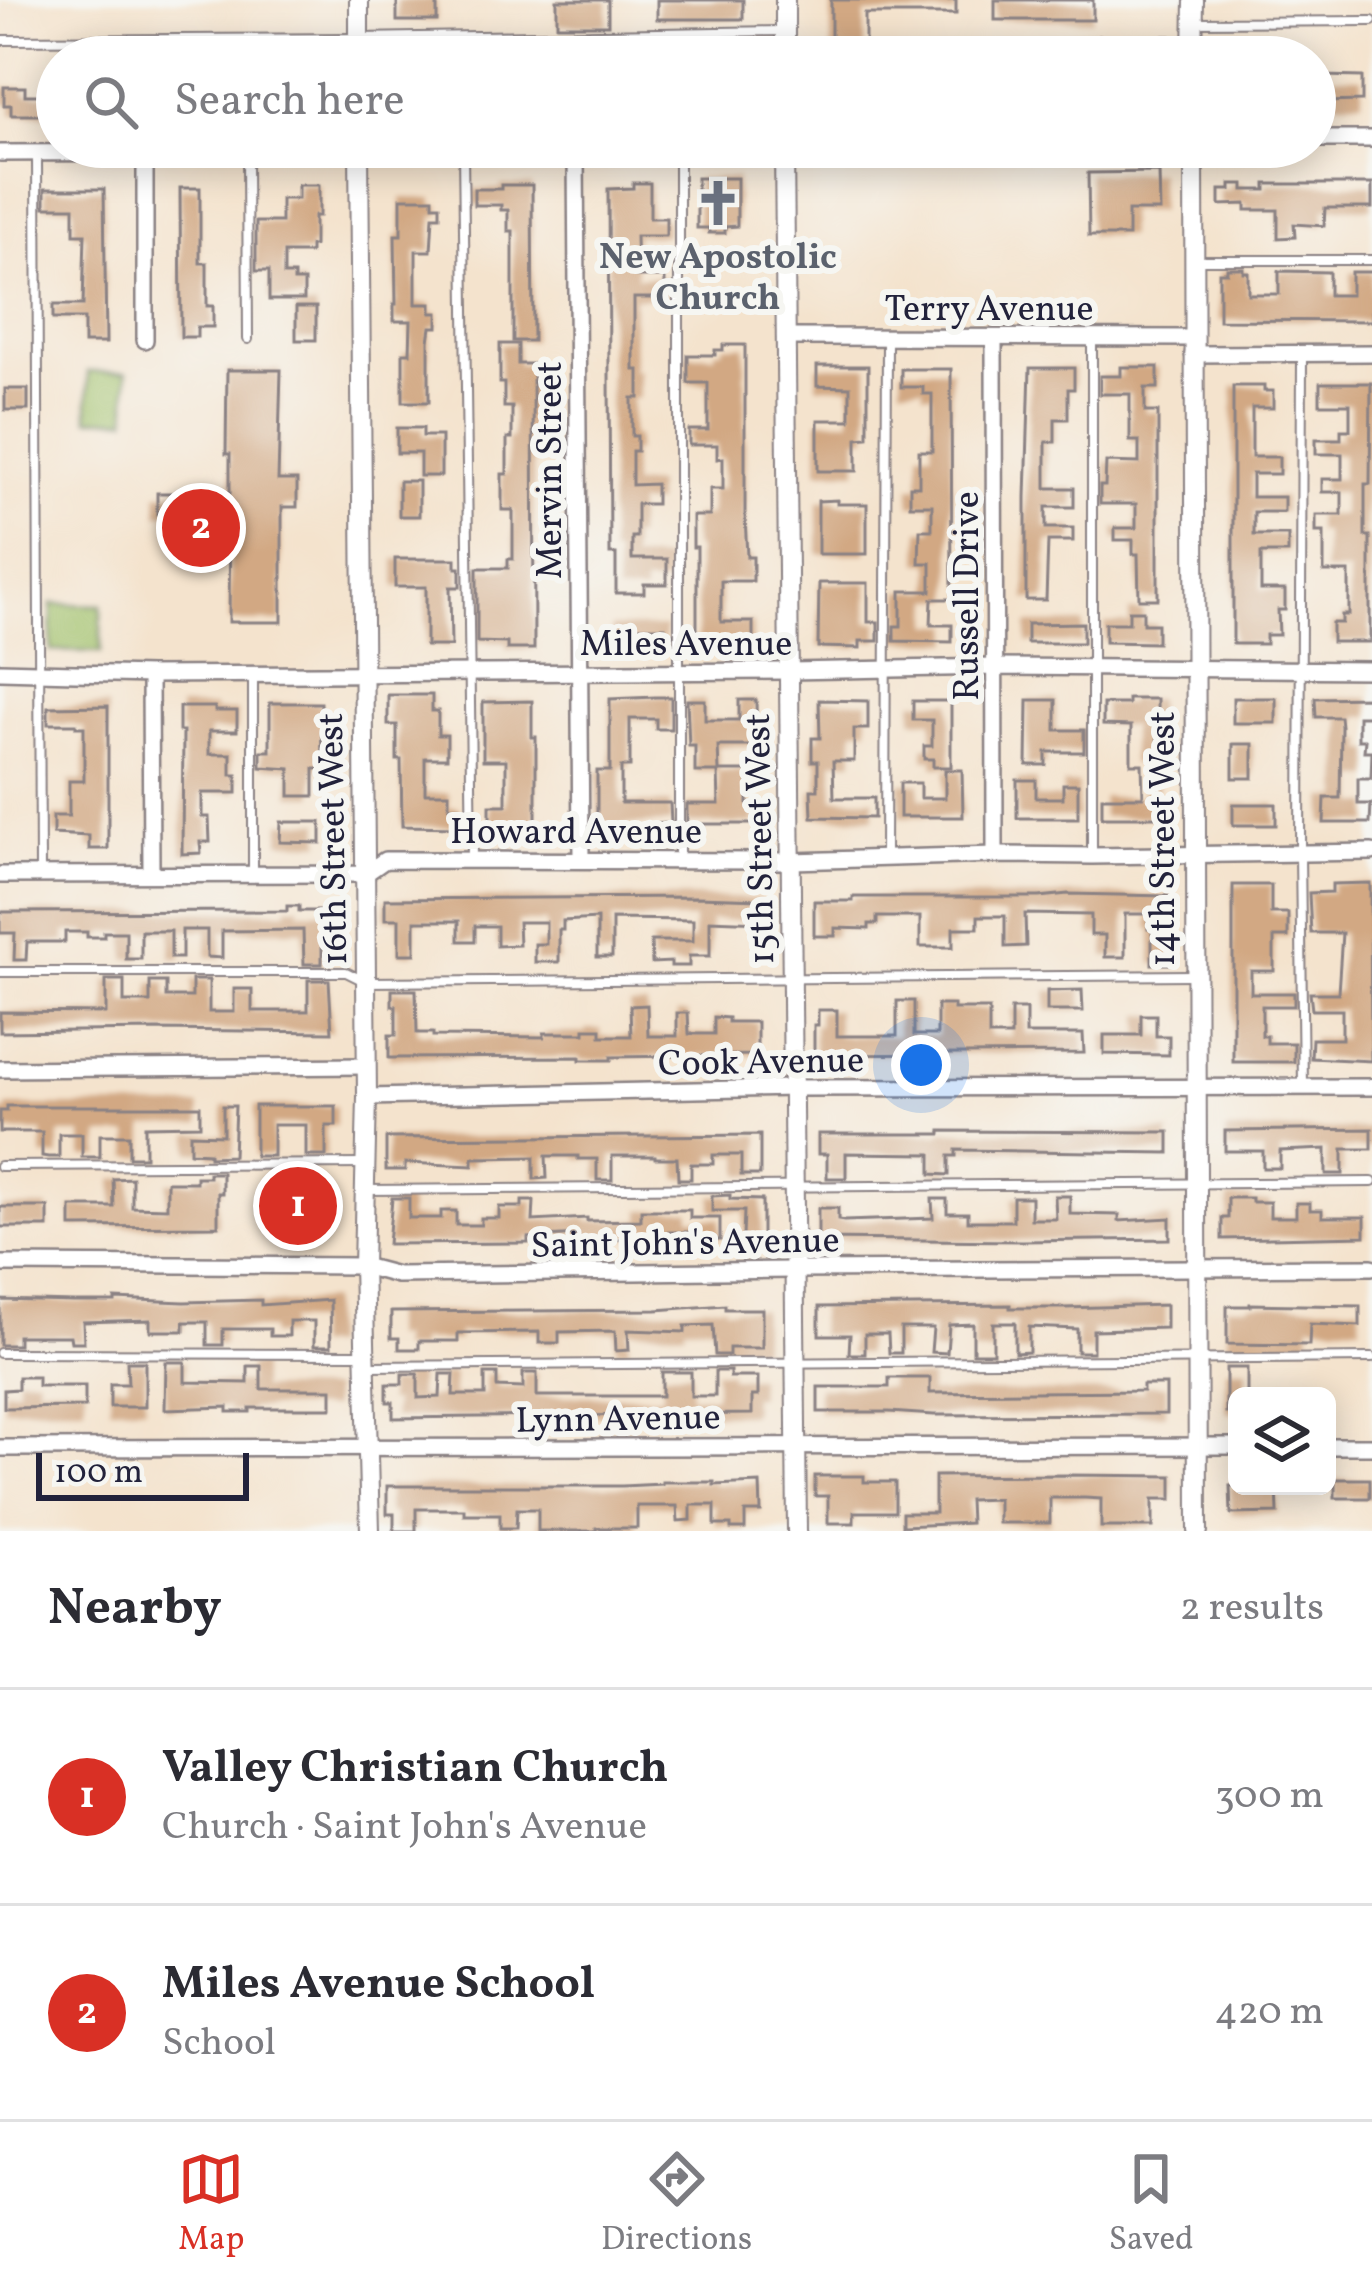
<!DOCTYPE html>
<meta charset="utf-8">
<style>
body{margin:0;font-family:Vollkorn,serif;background:#f2f2f3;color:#2b2b33}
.controls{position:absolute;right:36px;bottom:36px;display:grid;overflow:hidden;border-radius:18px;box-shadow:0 6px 30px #0003}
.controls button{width:108px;height:108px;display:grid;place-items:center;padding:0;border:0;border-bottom:3px solid #e1e1e2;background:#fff;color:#2b2b33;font:60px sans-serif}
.scale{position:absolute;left:36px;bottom:30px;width:213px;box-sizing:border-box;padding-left:12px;border:6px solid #22223b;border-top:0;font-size:33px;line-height:42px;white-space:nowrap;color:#22223b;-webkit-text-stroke:9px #f6f6f2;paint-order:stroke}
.you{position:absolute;left:921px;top:1065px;width:42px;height:42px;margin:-30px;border:9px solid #fff;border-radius:50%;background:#1a73e8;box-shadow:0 0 0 18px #1a73e833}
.badge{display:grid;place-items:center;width:78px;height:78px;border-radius:50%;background:#d93025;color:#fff;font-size:39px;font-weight:700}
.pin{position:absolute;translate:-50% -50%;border:6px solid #fff;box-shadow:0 3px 12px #0006}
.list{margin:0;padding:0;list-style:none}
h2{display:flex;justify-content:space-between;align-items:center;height:156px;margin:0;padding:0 48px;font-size:51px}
h2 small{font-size:39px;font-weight:400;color:#7c7c81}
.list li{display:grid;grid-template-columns:78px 1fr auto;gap:36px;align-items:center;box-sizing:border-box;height:216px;padding:0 48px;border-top:3px solid #e1e1e2}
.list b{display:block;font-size:45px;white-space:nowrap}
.list p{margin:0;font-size:39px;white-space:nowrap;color:#7c7c81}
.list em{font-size:39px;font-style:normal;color:#7c7c81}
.icon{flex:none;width:66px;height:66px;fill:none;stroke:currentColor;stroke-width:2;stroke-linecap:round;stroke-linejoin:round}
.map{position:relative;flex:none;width:1372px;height:1531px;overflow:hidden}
.search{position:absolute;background:#fff;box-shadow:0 6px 30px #0003;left:36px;right:36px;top:36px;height:132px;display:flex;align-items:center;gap:30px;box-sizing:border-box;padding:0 42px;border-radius:66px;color:#7c7c81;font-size:45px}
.sheet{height:588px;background:#fff}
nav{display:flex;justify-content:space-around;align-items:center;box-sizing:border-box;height:168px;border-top:3px solid #e1e1e2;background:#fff;font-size:33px;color:#7c7c81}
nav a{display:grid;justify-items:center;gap:6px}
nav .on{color:#d93025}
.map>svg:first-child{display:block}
</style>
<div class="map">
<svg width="1372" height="1531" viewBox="0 0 1372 1531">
<rect width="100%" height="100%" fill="#f6f6f2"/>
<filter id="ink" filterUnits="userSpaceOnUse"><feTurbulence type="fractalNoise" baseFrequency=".00833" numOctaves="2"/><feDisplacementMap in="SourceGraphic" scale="24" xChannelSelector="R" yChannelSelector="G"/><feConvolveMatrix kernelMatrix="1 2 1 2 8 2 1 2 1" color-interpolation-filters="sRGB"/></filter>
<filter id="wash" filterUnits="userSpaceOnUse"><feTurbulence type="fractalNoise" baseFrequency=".004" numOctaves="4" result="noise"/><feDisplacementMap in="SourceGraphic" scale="48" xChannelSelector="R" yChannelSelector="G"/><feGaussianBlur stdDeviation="2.7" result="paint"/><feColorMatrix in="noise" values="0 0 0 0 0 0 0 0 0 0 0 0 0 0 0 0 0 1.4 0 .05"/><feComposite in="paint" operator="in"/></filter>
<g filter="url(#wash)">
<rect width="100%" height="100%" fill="#f4e3cd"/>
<g fill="#a0bf67" stroke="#617051" stroke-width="3">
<rect x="88" y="372" width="39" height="47"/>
<path d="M52 604 101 605V652L51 651Z"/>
</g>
<g id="blocks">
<g fill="#d2a883">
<rect x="397" y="0" width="40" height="21"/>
<rect x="557" y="0" width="51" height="25"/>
<rect x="657" y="0" width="86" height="19"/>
<path d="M831 0H956V14H865V57H831Z"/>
<rect x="995" y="0" width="98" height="20"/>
<rect x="1099" y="36" width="71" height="21"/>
<path d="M1322 76 1362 77V101L1322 102Z"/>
<path d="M4 87H25V95H57V115H11V105H4Z"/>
<path d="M1159 172 1160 211H1128V236H1089L1088 173Z"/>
<path d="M697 178H737V226L725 227V233H709V228H697Z"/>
<path d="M633 183H650V218H666V236H636L637 277H665V298H634V370H639V398H632V436H637V451H632V485L656 484V504H637V537H632V559H667V584H644V593H616V554H610L608 189 633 188Z"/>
<path d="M1231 184H1244V190H1266V184H1372V208H1325L1324 226 1294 224 1295 237 1278 238V210H1246V204L1220 205V190H1231Z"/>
<path d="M298 185H319V216H314V246H310V253H284V275H294V281H304V300H269V271H256V222H281V199H298Z"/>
<path d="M501 185H532L533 341H513V231H508V210H501V205H474V189H501Z"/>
<path d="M180 188H200V263H207V306H213V327H197V337H181Z"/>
<path d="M45 189H104L106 343H84V319H53V305H83L85 234H74V207H45Z"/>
<path d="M401 198H433V205H440V216H433L431 251H416V304H431V313H438V327H431L429 341V402H403V353H410L411 321H394V304H396L395 235H401Z"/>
<path d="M1227 268H1243V272H1248V294H1279V271L1329 272V295H1351V272H1372V321L1219 320V272H1227Z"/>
<rect x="296" y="307" width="20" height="33"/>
<path d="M500 344H518V364H533L534 649H507V643L477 642V568H508V559H513V510H502V474H507V438H512V407H504V383H500Z"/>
<path d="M723 345H745V516L747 557H753V581H721V622H753V646H697V547H693V516H710V489H723V458L717 459V445H689V430H708V383H688V355H715V350H723Z"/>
<path d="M817 366H868V437L857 438V471H818V420H850V387L817 386Z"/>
<path d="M1121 367H1158V388H1145V412H1158V599H1139L1138 554H1133V540H1115V528H1136V504H1100V486H1105L1106 462 1139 463V441H1130V394H1100V376H1121Z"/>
<path d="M1030 368H1074V389H1068V419H1055V442H1046V488H1074V507H1046V528H1073V541H1048L1046 600H1026V497Z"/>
<path d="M901 369H951L952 599H932L931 625H952V642L894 641V626H901V591H931V563H919L920 530H932V505H910V486H919V451H932V394H923V387H901Z"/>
<path d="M227 370H281L278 480H297V507H282V622H229L230 514H157V493H230V454H226Z"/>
<path d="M1320 383H1371L1370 484H1365V536H1370V642H1332V623H1342V615H1349V572H1324V532H1316V515H1342V492H1322V479H1342V454H1316V439H1341V430H1350V404H1320Z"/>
<path d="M1233 386H1264V391H1273V408H1252V457H1279V474H1252V497H1284V512H1254V535H1288V553H1261V590H1285V610H1278L1279 635H1266V644H1233Z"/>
<rect x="5" y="389" width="23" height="21"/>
<path d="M397 428H423V436H441V476H420V453H397Z"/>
<rect x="399" y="481" width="20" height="35"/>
<path d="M837 500V504H867V554H818V501Z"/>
<path d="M395 559H456V568H460V587H450L451 646H426V587H395Z"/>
<path d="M819 583H868V622H878V641H860V648L818 647Z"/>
<path d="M1129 611H1143V624H1157V643L1105 642V623H1129Z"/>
<path d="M1083 623V643H1027V624Z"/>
<rect x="611" y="627" width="54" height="19"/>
<path d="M388 695H432V711H438V735H447V758H425V793H449V807H460V827L402 826 401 760H397V725H388Z"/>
<path d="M656 697H671V729H656V719H630V767H621V803H670L671 823 597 826V771H610V699Z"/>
<path d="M1369 697 1370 716H1358V740H1365L1364 751H1372L1371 778H1358V804H1371L1370 823H1324L1325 798H1340L1341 726 1340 717H1316L1315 698Z"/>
<rect x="1233" y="698" width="43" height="25"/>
<path d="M1128 699H1157L1158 797H1171V817H1102V797H1143L1142 764H1131V726L1103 725V704H1128Z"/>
<path d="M687 700H705V720H739V700H756L757 746H718L719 771H748V805H754V824H687V804H719L718 772H695V746H689Z"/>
<path d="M819 700 868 701V729H854V761H833L834 798H874V818L812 817 811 790H818V761H812V738H820Z"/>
<path d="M1028 700H1056V730H1084V752H1046V765H1027Z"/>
<path d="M532 701V737H536V831H490V805H506V760H483V702Z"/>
<path d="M913 701H951V767H933V759H924V746H932V720H913Z"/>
<path d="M270 703H321L322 769H314V796H290V769L261 767V751H270Z"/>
<path d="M108 706V849H89V836L53 834V816H69V781H84V727H76V724H48V707Z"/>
<path d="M179 707H215V711H237V731H209V754H231V775H237V793H202V817H209L210 842H200L201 853 182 854 183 731H179Z"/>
<rect x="1233" y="744" width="20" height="34"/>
<path d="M945 770H962L963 817H900V783H920V798H945Z"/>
<path d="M1017 780H1036V798H1063V784H1078V818H1017Z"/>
<rect x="1233" y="804" width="43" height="21"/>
<path d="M281 822H321V843L280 842Z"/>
<path d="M1370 883 1371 1061 1311 1058 1312 1039H1342V1010H1312L1310 993H1338L1342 933H1311L1309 893 1332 892V884Z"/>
<path d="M1233 885H1271V913H1288V937H1274V971H1251V993H1294V1006H1262V1036H1267V1043H1294V1062H1233Z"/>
<path d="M1068 894 1168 896V941H1172V964H1152V929H1148V914H1125V957H1105V935H1091V915L1025 914 1026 946 1005 947V916H978V928H953V947H920V917H877V924H869V929L835 928V936H814V901H853V897H1039Z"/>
<path d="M697 897 762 899V922L710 920V956H689V966H671V962L652 963 651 941H693V920L612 919V957H597V919L563 921V930H559V962H535V944H546V922H518L519 945 497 946V926H475V941H459V921H415V954H399V919H385V899Z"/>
<path d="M287 906H299V911H335V930H322V964H304L303 930 222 931V958L207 957V930H182V958H171V931H141V959H126V932H104V937H87V932H65V942H27L26 960H14L15 933H0V912L287 911Z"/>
<path d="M106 980H124V1002H150V982H166V997H192V980H209V1012H234V989H252V1011H308V980H329L332 1032 156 1030 0 1032V1012L106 1013Z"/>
<path d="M392 990H416L417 1033H433V1036L544 1037V1033H585V1029H601V1036H631L630 1006 647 1005 648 1036H677V1013H688L689 1034H714V1017L728 1018V1022H757V1055L611 1057V1060H580V1057L389 1058V1035H396V1006H392Z"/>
<path d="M1082 990 1083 1011H1047V991Z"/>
<path d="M897 1001H914V1035H937V1005H954V1009H989V1036H1011V1009H1026V1034H1083L1084 1053 814 1055V1025H818V1010H837V1036H897Z"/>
<path d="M1141 1015H1156V1036H1169V1055L1104 1054V1035H1141Z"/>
<path d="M7 1106H200V1125L145 1126V1157H129V1135H100V1157H82V1134H59V1157H48L42 1156V1132H0V1111H7Z"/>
<path d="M223 1106H235L233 1156 209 1157V1153L190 1152V1134L223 1135Z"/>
<path d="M255 1106H336V1126H326V1156H306V1125H273V1156H255Z"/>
<path d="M1372 1129V1149H1343V1174H1326V1149L1280 1151V1168H1263V1151H1225V1131Z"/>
<path d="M941 1131 1169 1132V1153L956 1150V1156H949V1175L931 1174V1154L846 1153V1178H827V1154H818V1134H941Z"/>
<path d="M760 1135V1175H741V1155H713V1164H691V1179H678L677 1158H655V1156H612V1180H597V1159H578V1156H546L547 1178 534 1179V1157L473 1158V1166L405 1163V1170H386V1138Z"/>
<path d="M209 1173H222V1193H218V1226L71 1227V1207H114L113 1179 132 1178V1207L167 1208V1182H196V1177H209Z"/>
<rect x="276" y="1190" width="45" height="31"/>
<path d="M730 1195V1199L762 1200V1237H743L744 1211H712V1196Z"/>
<path d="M1055 1196H1070V1214L1119 1215V1221L1170 1218V1239L1022 1241 818 1239V1208H838V1220L844 1221 933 1218 932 1199H947V1213H968V1221H1013V1197H1031V1219H1056Z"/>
<path d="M392 1198H409V1218H441V1211H456V1225H481V1218H499V1207H522V1201H534L533 1221 587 1218V1221L641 1220V1210H690V1218H720V1240H695V1232H667V1241H656V1238L578 1240V1235L528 1238V1243L388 1244Z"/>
<path d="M1228 1198H1252V1202H1270V1217H1296V1203H1310V1210H1322V1217H1365V1236L1222 1239V1218H1228Z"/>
<rect x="0" y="1207" width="48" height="20"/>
<path d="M115 1299 184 1302 261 1300V1305L330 1300 331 1346H314V1321H289V1336H270V1329H223V1345H207V1322H184V1331H150V1320L83 1322 84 1342H71L70 1336H18V1345H0V1300L74 1302H115Z"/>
<path d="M1250 1304 1360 1306V1326L1310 1324 1309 1345 1227 1344V1306H1250Z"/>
<path d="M725 1305V1309H762V1348H729V1355H715L713 1325 685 1326V1332L628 1330 629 1350 616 1351 615 1331 559 1332V1343H539V1332L458 1333V1341H419V1349H399V1338H391V1312L656 1310Z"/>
<path d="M1010 1305V1308H1065L1166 1305V1328L1093 1330V1352H1077V1329L1029 1327V1352L1015 1353V1323H993V1353H973V1324L949 1325 947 1353 931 1352 933 1328H901V1353H889L888 1334H865V1354H849L850 1335H819V1307Z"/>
<path d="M127 1362H145V1407H110V1384H128Z"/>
<path d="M166 1362H185V1382L248 1383V1366H261V1389H332V1408H250V1412H228V1407L165 1409Z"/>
<path d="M1226 1368H1247V1396H1237V1413H1226Z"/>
<path d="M715 1371H730V1377H758V1396H752V1414L393 1418V1402H387V1384H402V1374H418V1398L440 1397 441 1374H454L453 1395H485V1374H497V1387L523 1388V1373H537V1396H662V1372H691V1396H715Z"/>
<path d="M18 1377H38V1386H85V1407L4 1408V1390L18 1389Z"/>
<path d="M889 1378H930V1393L1143 1391V1385H1166V1414L934 1415 889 1412H818V1387H889Z"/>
<path d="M1069 1475 1172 1476V1499H1153V1527H1101V1499L1085 1498H1050V1523H998V1499L969 1500 970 1523 902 1526V1513H935V1476Z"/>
<path d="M815 1476H864V1482H895V1512H854V1523H828V1496H815Z"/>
<rect x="1335" y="1479" width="35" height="19"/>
<path d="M662 1482H714V1485L760 1483 761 1512H745V1529H731V1525H715V1505H691V1520L678 1521 677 1506H637V1528H596V1531H538V1509H517L516 1528H500V1514H464V1509H416V1531H394V1514H387V1486H622L662 1484Z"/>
<path d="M1230 1486H1277L1278 1513 1231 1514Z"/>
</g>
</g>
</g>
<g filter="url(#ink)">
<use href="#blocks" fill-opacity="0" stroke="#8b8284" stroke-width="3"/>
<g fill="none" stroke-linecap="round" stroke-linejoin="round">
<defs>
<g id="service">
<path d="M1194 22 1372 21"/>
<path d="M0 40 359 38 784 31"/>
<path d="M679 150V859"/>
<path d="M463 152 472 860"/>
<path d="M37 153 40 873"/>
<path d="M247 153 248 339"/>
<path d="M1194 260H1372"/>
<path d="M1092 339V856"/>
<path d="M1302 355 1300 854 1303 1087"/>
<path d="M885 857 887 338"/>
<path d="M253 874V676"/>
<path d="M0 972H346L366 982 1193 975"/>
<path d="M0 1166 364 1164"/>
<path d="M366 1190 1372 1182"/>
<path d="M0 1353 364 1354"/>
<path d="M368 1366 1372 1358"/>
</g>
<g id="minor">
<path d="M1315 139H1372"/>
<path d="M576 151 581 860"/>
<path d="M0 153 784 149"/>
<path d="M785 337 1193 338"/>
<path d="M994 338 995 855"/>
<path d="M145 340V153"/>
<path d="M1193 354 1372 353"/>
<path d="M0 671 150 675 790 671 995 667 1372 670"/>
<path d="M150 675 151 874"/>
<path d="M0 875 365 874 385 860 792 861 995 855 1092 856 1372 852"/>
<path d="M0 1069 367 1066"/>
<path d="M367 1097 793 1088 1372 1087"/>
<path d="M0 1264 363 1266 397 1275 794 1270 1372 1267"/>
<path d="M1327 1446H1372"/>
<path d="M0 1448 1237 1446"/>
</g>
<g id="tertiary">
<path d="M785 0V57"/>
<path d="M359 57V0"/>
<path d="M1193 57 1194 0"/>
<path d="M359 147 367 1097 363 1266 370 1531"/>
<path d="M784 147 797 1531"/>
<path d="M1194 147 1198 1531"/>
</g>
</defs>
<use href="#service" stroke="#8b8284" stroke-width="12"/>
<use href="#minor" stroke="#8b8284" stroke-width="20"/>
<use href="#tertiary" stroke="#8b8284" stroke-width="22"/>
<use href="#service" stroke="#fff" stroke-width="8"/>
<use href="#minor" stroke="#fff" stroke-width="15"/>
<use href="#tertiary" stroke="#fff" stroke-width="18"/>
</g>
</g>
<defs>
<symbol id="church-bare" viewBox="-9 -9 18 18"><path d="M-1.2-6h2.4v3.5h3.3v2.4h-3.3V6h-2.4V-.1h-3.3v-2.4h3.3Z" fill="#6b7280" stroke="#f6f6f2" stroke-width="2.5" paint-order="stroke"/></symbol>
</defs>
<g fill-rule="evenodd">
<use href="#church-bare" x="685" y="170" width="66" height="66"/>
</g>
<g text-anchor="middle" stroke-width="12" stroke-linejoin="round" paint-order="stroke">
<g font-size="36" font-weight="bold" fill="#5b616d" stroke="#f6f6f2">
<text x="718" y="268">New Apostolic<tspan x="718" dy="41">Church</tspan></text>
</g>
<g font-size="36" fill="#22223b" stroke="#f6f6f2">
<text x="989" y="320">Terry Avenue</text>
<text transform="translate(548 470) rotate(-90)" y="13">Mervin Street</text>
<text transform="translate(965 596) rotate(-90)" y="13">Russell Drive</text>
<text x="686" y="655">Miles Avenue</text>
<text x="576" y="843">Howard Avenue</text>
<text transform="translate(331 839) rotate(-91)" y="13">16th Street West</text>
<text transform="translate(758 839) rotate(-91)" y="13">15th Street West</text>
<text transform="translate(1161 839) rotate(-90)" y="13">14th Street West</text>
<text transform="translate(761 1060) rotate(-1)" y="13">Cook Avenue</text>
<text transform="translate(685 1241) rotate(-1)" y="13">Saint John's Avenue</text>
<text transform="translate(618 1417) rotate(-1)" y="13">Lynn Avenue</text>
</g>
</g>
</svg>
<div class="controls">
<button><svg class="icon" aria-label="layers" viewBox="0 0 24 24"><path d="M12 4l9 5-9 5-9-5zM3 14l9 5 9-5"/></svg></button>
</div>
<div class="scale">100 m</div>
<div class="you"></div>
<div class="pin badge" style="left:298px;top:1206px">1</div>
<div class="pin badge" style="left:201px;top:528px">2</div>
<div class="search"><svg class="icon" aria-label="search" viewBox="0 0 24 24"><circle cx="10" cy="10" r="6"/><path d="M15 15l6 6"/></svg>Search here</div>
</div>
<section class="sheet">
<h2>Nearby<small>2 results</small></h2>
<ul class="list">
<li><span class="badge">1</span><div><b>Valley Christian Church</b><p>Church · Saint John's Avenue</p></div><em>300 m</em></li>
<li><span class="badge">2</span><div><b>Miles Avenue School</b><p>School</p></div><em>420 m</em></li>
</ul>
</section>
<nav>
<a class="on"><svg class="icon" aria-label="map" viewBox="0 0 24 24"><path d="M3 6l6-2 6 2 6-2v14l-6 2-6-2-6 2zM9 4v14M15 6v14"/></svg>Map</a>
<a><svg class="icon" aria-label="directions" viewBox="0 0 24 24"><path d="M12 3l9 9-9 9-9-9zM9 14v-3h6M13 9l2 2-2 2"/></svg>Directions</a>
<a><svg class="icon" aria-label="saved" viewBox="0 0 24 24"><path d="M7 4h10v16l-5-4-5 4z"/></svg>Saved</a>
</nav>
